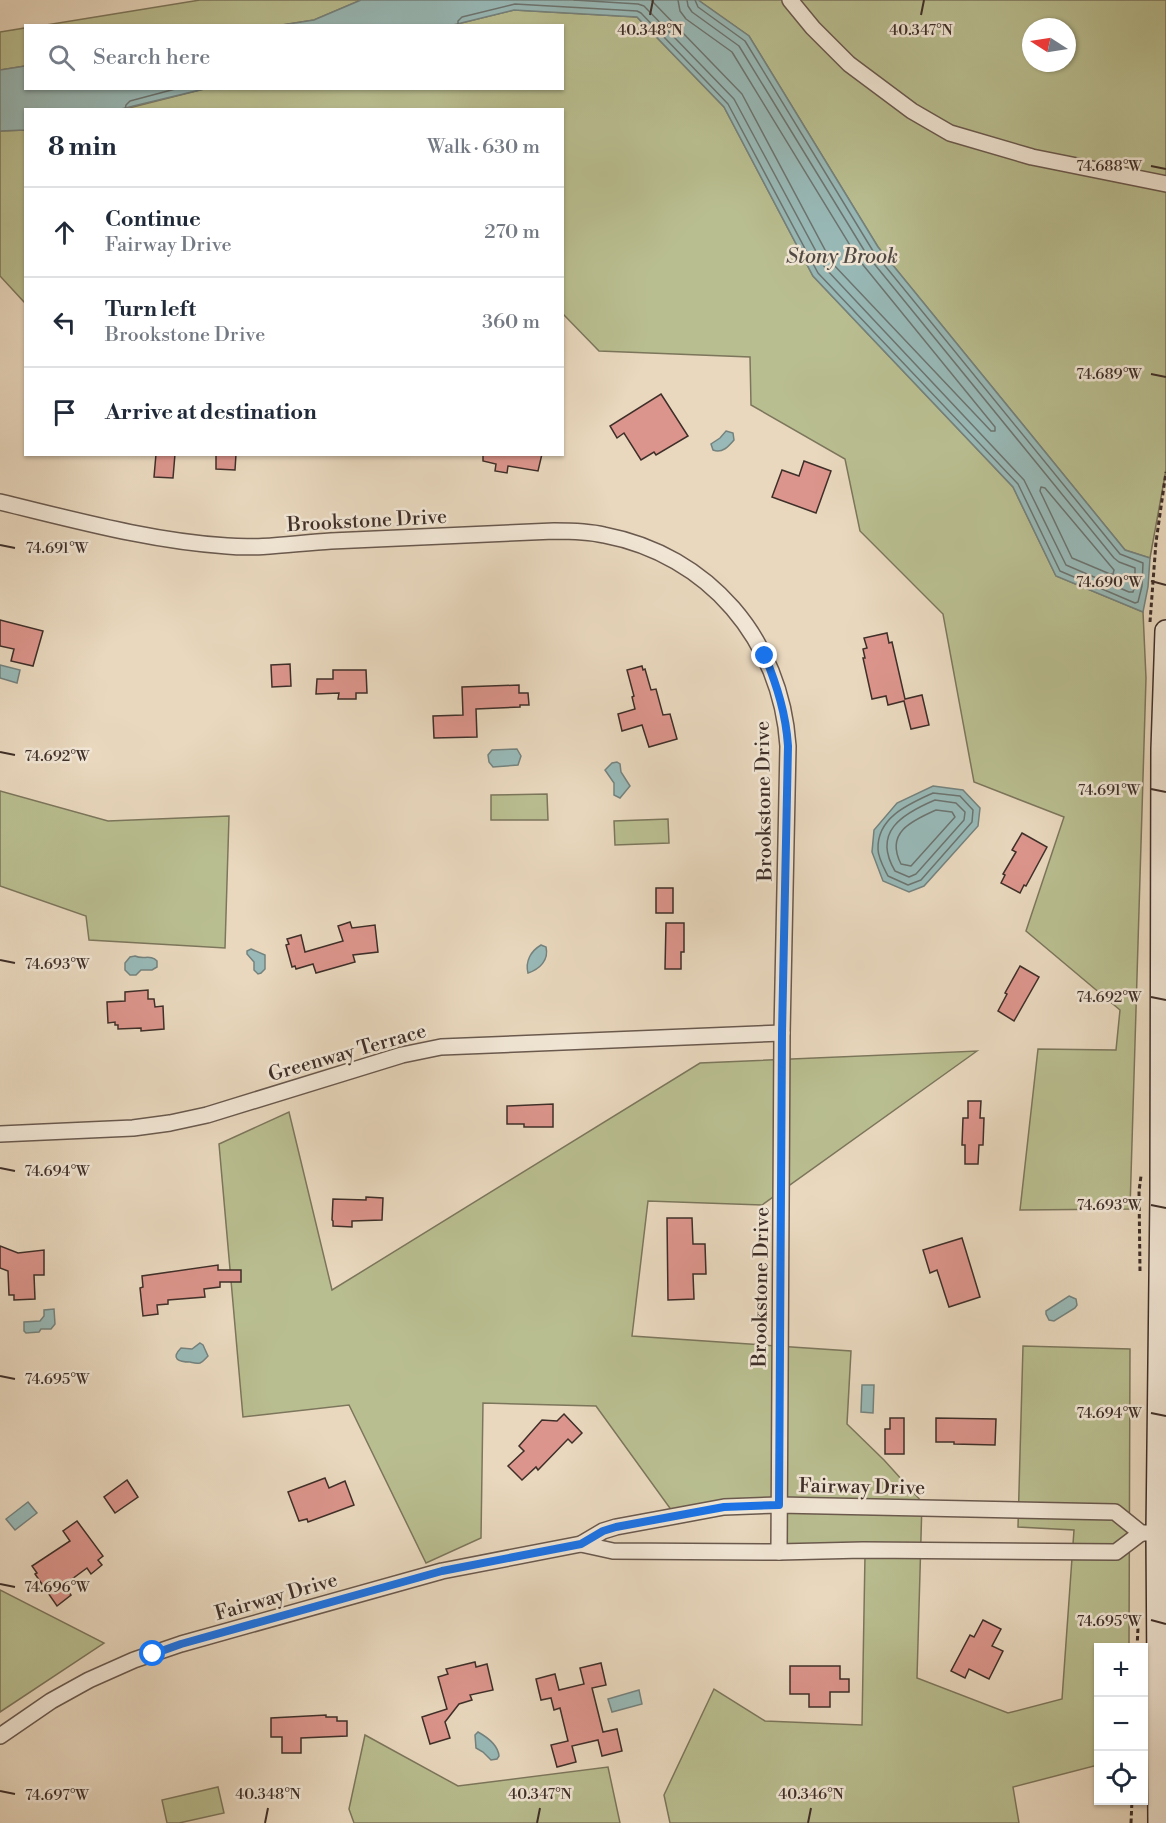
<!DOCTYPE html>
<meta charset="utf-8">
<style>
body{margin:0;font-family:"Libre Bodoni",serif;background:#f2f2f3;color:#1f2937}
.controls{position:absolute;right:18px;bottom:18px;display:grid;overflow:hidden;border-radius:0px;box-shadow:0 2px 4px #0004}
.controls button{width:54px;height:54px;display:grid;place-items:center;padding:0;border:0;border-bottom:2px solid #e0e1e3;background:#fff;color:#1f2937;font:30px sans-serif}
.compass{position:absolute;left:1022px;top:18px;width:54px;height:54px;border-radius:50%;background:#fff;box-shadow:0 2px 4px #0004;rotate:282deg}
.stop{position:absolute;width:18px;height:18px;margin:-14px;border:4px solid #1a73e8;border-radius:50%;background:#fff}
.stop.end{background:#1a73e8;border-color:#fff;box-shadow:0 2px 6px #0008}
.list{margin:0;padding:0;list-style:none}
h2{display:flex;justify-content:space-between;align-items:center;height:78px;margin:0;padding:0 24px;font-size:26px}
h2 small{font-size:20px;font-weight:400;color:#747a83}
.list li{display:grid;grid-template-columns:39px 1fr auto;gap:18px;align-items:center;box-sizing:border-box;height:90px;padding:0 24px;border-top:2px solid #e0e1e3}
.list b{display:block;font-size:22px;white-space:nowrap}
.list p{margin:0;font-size:20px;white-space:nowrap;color:#747a83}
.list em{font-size:20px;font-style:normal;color:#747a83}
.icon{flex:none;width:33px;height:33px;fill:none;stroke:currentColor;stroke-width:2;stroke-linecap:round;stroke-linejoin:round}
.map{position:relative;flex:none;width:1166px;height:1823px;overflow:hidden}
.search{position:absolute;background:#fff;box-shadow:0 2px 4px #0004;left:24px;top:24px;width:540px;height:66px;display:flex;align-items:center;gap:15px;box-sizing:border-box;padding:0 21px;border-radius:0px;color:#747a83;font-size:22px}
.panel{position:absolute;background:#fff;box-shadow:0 2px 4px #0004;left:24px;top:108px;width:540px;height:348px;border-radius:0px}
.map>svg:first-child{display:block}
</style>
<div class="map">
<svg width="1166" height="1823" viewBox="0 0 1166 1823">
<rect width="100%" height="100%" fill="#e9d8be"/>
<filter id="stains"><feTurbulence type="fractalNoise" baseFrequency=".00333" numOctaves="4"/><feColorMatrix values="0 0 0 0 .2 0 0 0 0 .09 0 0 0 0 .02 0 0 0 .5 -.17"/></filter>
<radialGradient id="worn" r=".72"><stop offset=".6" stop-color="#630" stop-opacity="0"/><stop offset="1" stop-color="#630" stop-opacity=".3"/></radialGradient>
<g fill="#b9be90" stroke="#7c765c" stroke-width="1.5" fill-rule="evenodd">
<path d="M200 0H361L314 20 282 25 40 26Z"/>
<path d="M698 0H1166V470L1150 558 1125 550 878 247 749 36ZM1031 27H1067V63H1031Z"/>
<path d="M514 10 637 17 724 107 813 276 1013 487 1056 576 1143 612 1146 678 1130 1209 1020 1210 1038 1049 1116 1050 1120 1010 1026 931 1064 817 974 782 943 614 860 531 845 459 751 405 750 357 599 351 563 314 562 110H121L204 89 562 88V26L453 25Z"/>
<path d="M25 28V66L0 70V32Z"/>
<path d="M25 130V303L0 276V131Z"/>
<path d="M0 791 108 821 229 816 225 948 89 940 86 916 0 886Z"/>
<path d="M547 794 548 820H491V795Z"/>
<path d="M668 819 669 843 615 845 614 821Z"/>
<path d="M977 1051 762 1205 648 1201 632 1336 851 1351 847 1424 884 1460 922 1502 917 1678 1008 1713 1062 1699 1074 1530 1018 1527 1023 1346 1130 1349 1129 1647 1098 1648V1765L1013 1787 1019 1823H670L664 1795 714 1689 765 1721 862 1725 865 1555 773 1551V1501L672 1511 596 1406 483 1403 481 1538 426 1563 349 1405 243 1417 219 1144 289 1112 332 1290 700 1063Z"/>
<path d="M0 1590 104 1643 0 1712Z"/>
<path d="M365 1735 458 1786 608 1767 620 1823H354L349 1809Z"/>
<path d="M218 1787 224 1813 179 1823H167L162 1800Z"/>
</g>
<g fill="#98b9b7" stroke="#74827e" stroke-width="1.5">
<path d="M361 0H698L749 36 878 247 1125 550 1150 558 1148 587 1143 612 1056 576 1013 487 813 276 724 107 637 17 514 10 453 25H282L314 20Z"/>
<path d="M25 66 26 88 204 89 121 109 26 110 25 130 0 131V70Z"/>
<path d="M726 431 733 433 734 440C729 446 722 454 713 450L711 444 720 438Z"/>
<path d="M0 665 20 670 17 683 0 678Z"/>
<path d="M517 749 521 756 518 765 493 767 489 762 488 755 492 750Z"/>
<path d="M617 762 620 764 621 772 630 786 620 798 614 795V783L605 770 612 763Z"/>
<path d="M933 786 963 790 980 808 978 826 924 886 909 892 883 881 872 852 874 830 897 803Z"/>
<path d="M541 945 546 947C549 960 540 969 528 973 525 961 531 951 541 945Z"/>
<path d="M251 949 265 955V969L261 973 258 974 254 970V962L247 954V951Z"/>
<path d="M135 956C143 960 151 954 157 961V967L152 970H141L136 975H130L125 970V963L130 957Z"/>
<path d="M1069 1296 1076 1299 1077 1305 1075 1308 1054 1321 1049 1320 1046 1314V1311Z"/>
<path d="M54 1309 55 1324 51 1329H41L39 1332 26 1333 24 1331V1322L40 1321 44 1316V1310Z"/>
<path d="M200 1343 203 1345 208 1356C205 1359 204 1361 200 1363 196 1364 194 1363 190 1362 179 1362 170 1359 181 1348L192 1349Z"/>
<path d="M862 1385H874L873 1413 861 1412Z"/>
<path d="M28 1502 37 1513 15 1530 6 1519Z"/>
<path d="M639 1690 642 1704 612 1712 608 1699Z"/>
<path d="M478 1732C487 1737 498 1745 499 1756L497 1759 491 1760 483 1752 476 1748 475 1735Z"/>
</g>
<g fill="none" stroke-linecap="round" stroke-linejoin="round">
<g stroke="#6c7470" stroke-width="1.5">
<path d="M574 0 638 4 644 6 734 99 825 268 1024 480 1066 565 1129 592H1133L1135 585V568L1119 562 1114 558 867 255 739 46 692 12 688 6 687 0"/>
<path d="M651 0 742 94 832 263 991 431H995V427L859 260 732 52 686 19 680 11 678 0"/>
<path d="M458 26V21L462 17 515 4 637 11 641 13 728 104 818 273 1018 484 1060 571 1135 603 1138 602 1142 586 1143 563 1120 554 873 251 745 41 698 7 695 0"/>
<path d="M125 110 126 105 130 101 179 88"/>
<path d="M1041 487 1045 488 1114 570 1113 574H1110L1072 558 1040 491Z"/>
<path d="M933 793 960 796 973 810 972 822 921 880 908 885 888 876C884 868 878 858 878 849 877 817 909 804 933 793Z"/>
<path d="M935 800 956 803 965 812 964 820 916 874 909 877 895 871C872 832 902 814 935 800Z"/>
<path d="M936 810 952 812 955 817 911 866 901 864C885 833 911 821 936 810Z"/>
</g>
</g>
<g fill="#dc958c" stroke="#3f2f29" stroke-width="1.5">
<path d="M661 394 688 436 656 455 654 452 641 460 624 433 617 438 610 426Z"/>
<path d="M156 454H175L173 478 154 477Z"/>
<path d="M216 454H236L235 470 216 469Z"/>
<path d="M483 454H542L538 471 508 466 507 473 495 471 496 464 483 461Z"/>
<path d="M804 461 831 471 816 513 772 497 782 470 799 476Z"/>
<path d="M0 620 43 631 33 666 11 661 14 649 0 646Z"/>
<path d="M887 633 889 643 892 642 905 699 922 695 929 725 911 729 904 701 888 705 886 696 872 699 863 658H865L863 649 867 648 864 638Z"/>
<path d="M290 664 291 686 272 687 271 665Z"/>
<path d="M642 666 643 670 645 669 651 690 656 689 663 715 670 714 677 739 649 747 642 725 622 731 618 714 635 709 632 697 634 696 627 670Z"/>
<path d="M333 670H366L367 693H356V699H338L339 693 316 694 317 679H333Z"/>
<path d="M519 685V693H528L529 705H520V707L476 709 477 737 434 738 433 716 463 715 462 687Z"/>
<path d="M1022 833 1047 847 1026 886 1024 885 1020 893 1001 883 1005 875 1003 874 1016 852 1012 850Z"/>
<rect x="656" y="888" width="17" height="25"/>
<path d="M350 922 352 928 375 925 378 952 353 955 355 962 316 973 313 964 296 969 295 966 292 967 286 945 289 944 287 939 301 935 305 952 343 941 338 926Z"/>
<path d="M666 923H684V952H681V969H665Z"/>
<path d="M1020 966 1039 977 1014 1021 998 1011 1007 994 1005 993Z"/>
<path d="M148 990V999H154L155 1007 163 1006 164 1029 141 1031V1028L118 1029V1025H115V1022L108 1023 107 1002 125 1001V992Z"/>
<path d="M968 1101H981L980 1118H984L983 1145H979L978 1164H965V1145H962L963 1118H968Z"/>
<path d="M553 1104V1127H524V1124H507V1106Z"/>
<path d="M366 1197 383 1198 382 1220 352 1221V1227L333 1226V1221L332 1220 333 1199 366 1200Z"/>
<path d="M667 1218H692L693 1244H705L706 1274H693L694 1299 668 1300Z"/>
<path d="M962 1238 980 1297 949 1307 937 1270 930 1273 923 1250Z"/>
<path d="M0 1246 18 1253 44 1250V1275H34L35 1299 14 1300V1295H9L8 1271 0 1268Z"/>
<path d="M218 1265V1270H241V1282H220V1287L204 1289 205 1297 168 1300V1304L157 1305 158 1314 143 1316 140 1288 143 1287 142 1276Z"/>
<path d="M564 1414 582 1433 572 1443 568 1439 538 1470 536 1467 522 1480 508 1466 524 1451 519 1446 542 1420 557 1421Z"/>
<path d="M890 1418H904V1454H885V1429H890Z"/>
<path d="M936 1418 996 1419 995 1445 954 1444V1442H936Z"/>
<path d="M325 1478 329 1488 345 1481 354 1505 308 1522 307 1519 299 1521 288 1492Z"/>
<path d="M127 1480 138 1497 115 1513 104 1497Z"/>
<path d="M77 1521 103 1556 98 1560 102 1565 91 1574 87 1568 64 1585 71 1595 57 1606 35 1574 37 1573 32 1566 70 1541 63 1531Z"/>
<path d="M983 1620 1001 1629 992 1646 1003 1651 989 1679 969 1669 965 1678 951 1671 970 1635 974 1637Z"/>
<path d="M475 1662 476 1667 487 1664 493 1690 470 1695 472 1700 459 1704 445 1722 450 1738 430 1744 422 1717 447 1709 438 1677 448 1674 446 1669Z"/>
<path d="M601 1663 606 1685 592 1688 603 1732 617 1729 622 1751 602 1756 598 1740 572 1746 576 1762 557 1767 551 1745 568 1741 560 1708 554 1710 551 1698 541 1700 536 1679 555 1674 559 1690 584 1684 580 1668Z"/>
<path d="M790 1666H840V1679H849V1692H830V1707H809V1694H790Z"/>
<path d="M326 1715V1717H337V1721H347V1736L301 1738V1753H282V1737H271V1718Z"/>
</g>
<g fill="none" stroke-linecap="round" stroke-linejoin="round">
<defs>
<g id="street">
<path d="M790 0 813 28 849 64 912 111 950 133 1032 157 1166 184"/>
<path d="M0 502C75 520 150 541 227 546 262 549 296 543 331 541 405 538 479 535 554 531 570 531 587 531 604 535 709 555 781 640 788 746L782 1033 779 1552"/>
<path d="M0 1134 133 1128 170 1123 207 1115 402 1055 441 1047 782 1033"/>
<path d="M581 1544 613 1551 779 1552 863 1550 1116 1552 1141 1533"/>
<path d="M0 1736 51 1701 89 1680 134 1660 181 1644 442 1571 581 1544 603 1531 616 1527 724 1507 779 1505 1115 1512 1141 1533H1157"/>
</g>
<path id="secondary" d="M1159 1823 1157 1533 1161 1195 1162 749 1166 631"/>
</defs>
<use href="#street" stroke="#6a594e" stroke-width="18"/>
<use href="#secondary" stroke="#3f2f29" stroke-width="24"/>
<g stroke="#3f2f29" stroke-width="3" stroke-dasharray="4.5 3" stroke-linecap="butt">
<path d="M1150 622 1156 542 1166 472"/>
<path d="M1140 1271 1139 1191 1141 1176"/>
<path d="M1137 1648 1138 1628"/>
<path d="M1131 1823 1132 1800"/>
</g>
<use href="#street" stroke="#f1e6d5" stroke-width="15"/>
<use href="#secondary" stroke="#f1e6d5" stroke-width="21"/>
</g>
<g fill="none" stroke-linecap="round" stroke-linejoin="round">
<path stroke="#1a73e8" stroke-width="8" d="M153 1654 181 1644 442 1571 581 1544 603 1531 616 1527 724 1507 779 1505 782 1033 788 746C786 714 777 686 765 656"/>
</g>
<path fill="none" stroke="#3f2f29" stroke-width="2" d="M650 15 653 0M921 15 924 0M1151 166 1166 169M1151 374 1166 377M0 545 15 548M1151 581 1166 585M0 752 15 755M1151 789 1166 792M0 960 15 963M1151 997 1166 1000M0 1168 15 1171M1151 1205 1166 1208M0 1376 15 1379M1151 1413 1166 1416M0 1584 15 1587M1151 1620 1166 1624M0 1791 15 1794M265 1823 268 1808M537 1823 540 1808M808 1823 811 1808"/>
<g text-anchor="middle" stroke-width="5" stroke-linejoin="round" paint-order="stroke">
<g font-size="20" fill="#3f2f29" stroke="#f1e6d5">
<text transform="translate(367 520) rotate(-3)" y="7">Brookstone Drive</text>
<text transform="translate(763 801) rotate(-91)" y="7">Brookstone Drive</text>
<text transform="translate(347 1052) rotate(-16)" y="7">Greenway Terrace</text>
<text transform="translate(760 1287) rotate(-89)" y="7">Brookstone Drive</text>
<text transform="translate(862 1486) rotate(1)" y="7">Fairway Drive</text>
<text transform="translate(276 1596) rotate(-16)" y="7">Fairway Drive</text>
</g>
<g font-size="21" font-style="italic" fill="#514b45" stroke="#f1e6d5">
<text x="842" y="263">Stony Brook</text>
</g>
</g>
<g font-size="15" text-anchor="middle" fill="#3f2f29" stroke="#f1e6d5" stroke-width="5" stroke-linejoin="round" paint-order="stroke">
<text x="650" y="35">40.348°N</text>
<text x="921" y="35">40.347°N</text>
<text x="1109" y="171">74.688°W</text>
<text x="1109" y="379">74.689°W</text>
<text x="57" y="553">74.691°W</text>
<text x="1109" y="587">74.690°W</text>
<text x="57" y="761">74.692°W</text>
<text x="1109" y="795">74.691°W</text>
<text x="57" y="969">74.693°W</text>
<text x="1109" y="1002">74.692°W</text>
<text x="57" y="1176">74.694°W</text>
<text x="1109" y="1210">74.693°W</text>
<text x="57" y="1384">74.695°W</text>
<text x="1109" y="1418">74.694°W</text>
<text x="57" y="1592">74.696°W</text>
<text x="1109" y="1626">74.695°W</text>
<text x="268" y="1799">40.348°N</text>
<text x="540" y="1799">40.347°N</text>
<text x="811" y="1799">40.346°N</text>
<text x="57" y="1800">74.697°W</text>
</g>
<rect width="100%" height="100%" filter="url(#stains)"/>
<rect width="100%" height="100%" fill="url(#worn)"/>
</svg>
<div class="controls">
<button>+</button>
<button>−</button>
<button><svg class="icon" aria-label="locate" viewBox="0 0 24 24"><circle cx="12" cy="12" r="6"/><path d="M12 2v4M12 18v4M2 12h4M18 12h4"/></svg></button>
</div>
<svg class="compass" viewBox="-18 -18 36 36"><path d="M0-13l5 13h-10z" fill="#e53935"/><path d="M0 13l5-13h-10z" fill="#747a83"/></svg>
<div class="stop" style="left:153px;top:1654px"></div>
<div class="stop end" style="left:765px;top:656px"></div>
<div class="search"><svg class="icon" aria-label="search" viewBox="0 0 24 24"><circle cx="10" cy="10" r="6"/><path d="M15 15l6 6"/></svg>Search here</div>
<section class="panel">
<h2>8 min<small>Walk · 630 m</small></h2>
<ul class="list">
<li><svg class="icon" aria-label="ahead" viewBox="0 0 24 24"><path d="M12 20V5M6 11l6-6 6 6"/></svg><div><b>Continue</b><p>Fairway Drive</p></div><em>270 m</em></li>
<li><svg class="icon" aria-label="left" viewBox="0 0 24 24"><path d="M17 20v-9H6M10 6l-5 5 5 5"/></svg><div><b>Turn left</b><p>Brookstone Drive</p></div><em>360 m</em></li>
<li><svg class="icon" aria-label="arrive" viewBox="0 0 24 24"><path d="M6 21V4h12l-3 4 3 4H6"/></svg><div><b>Arrive at destination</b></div></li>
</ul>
</section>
</div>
